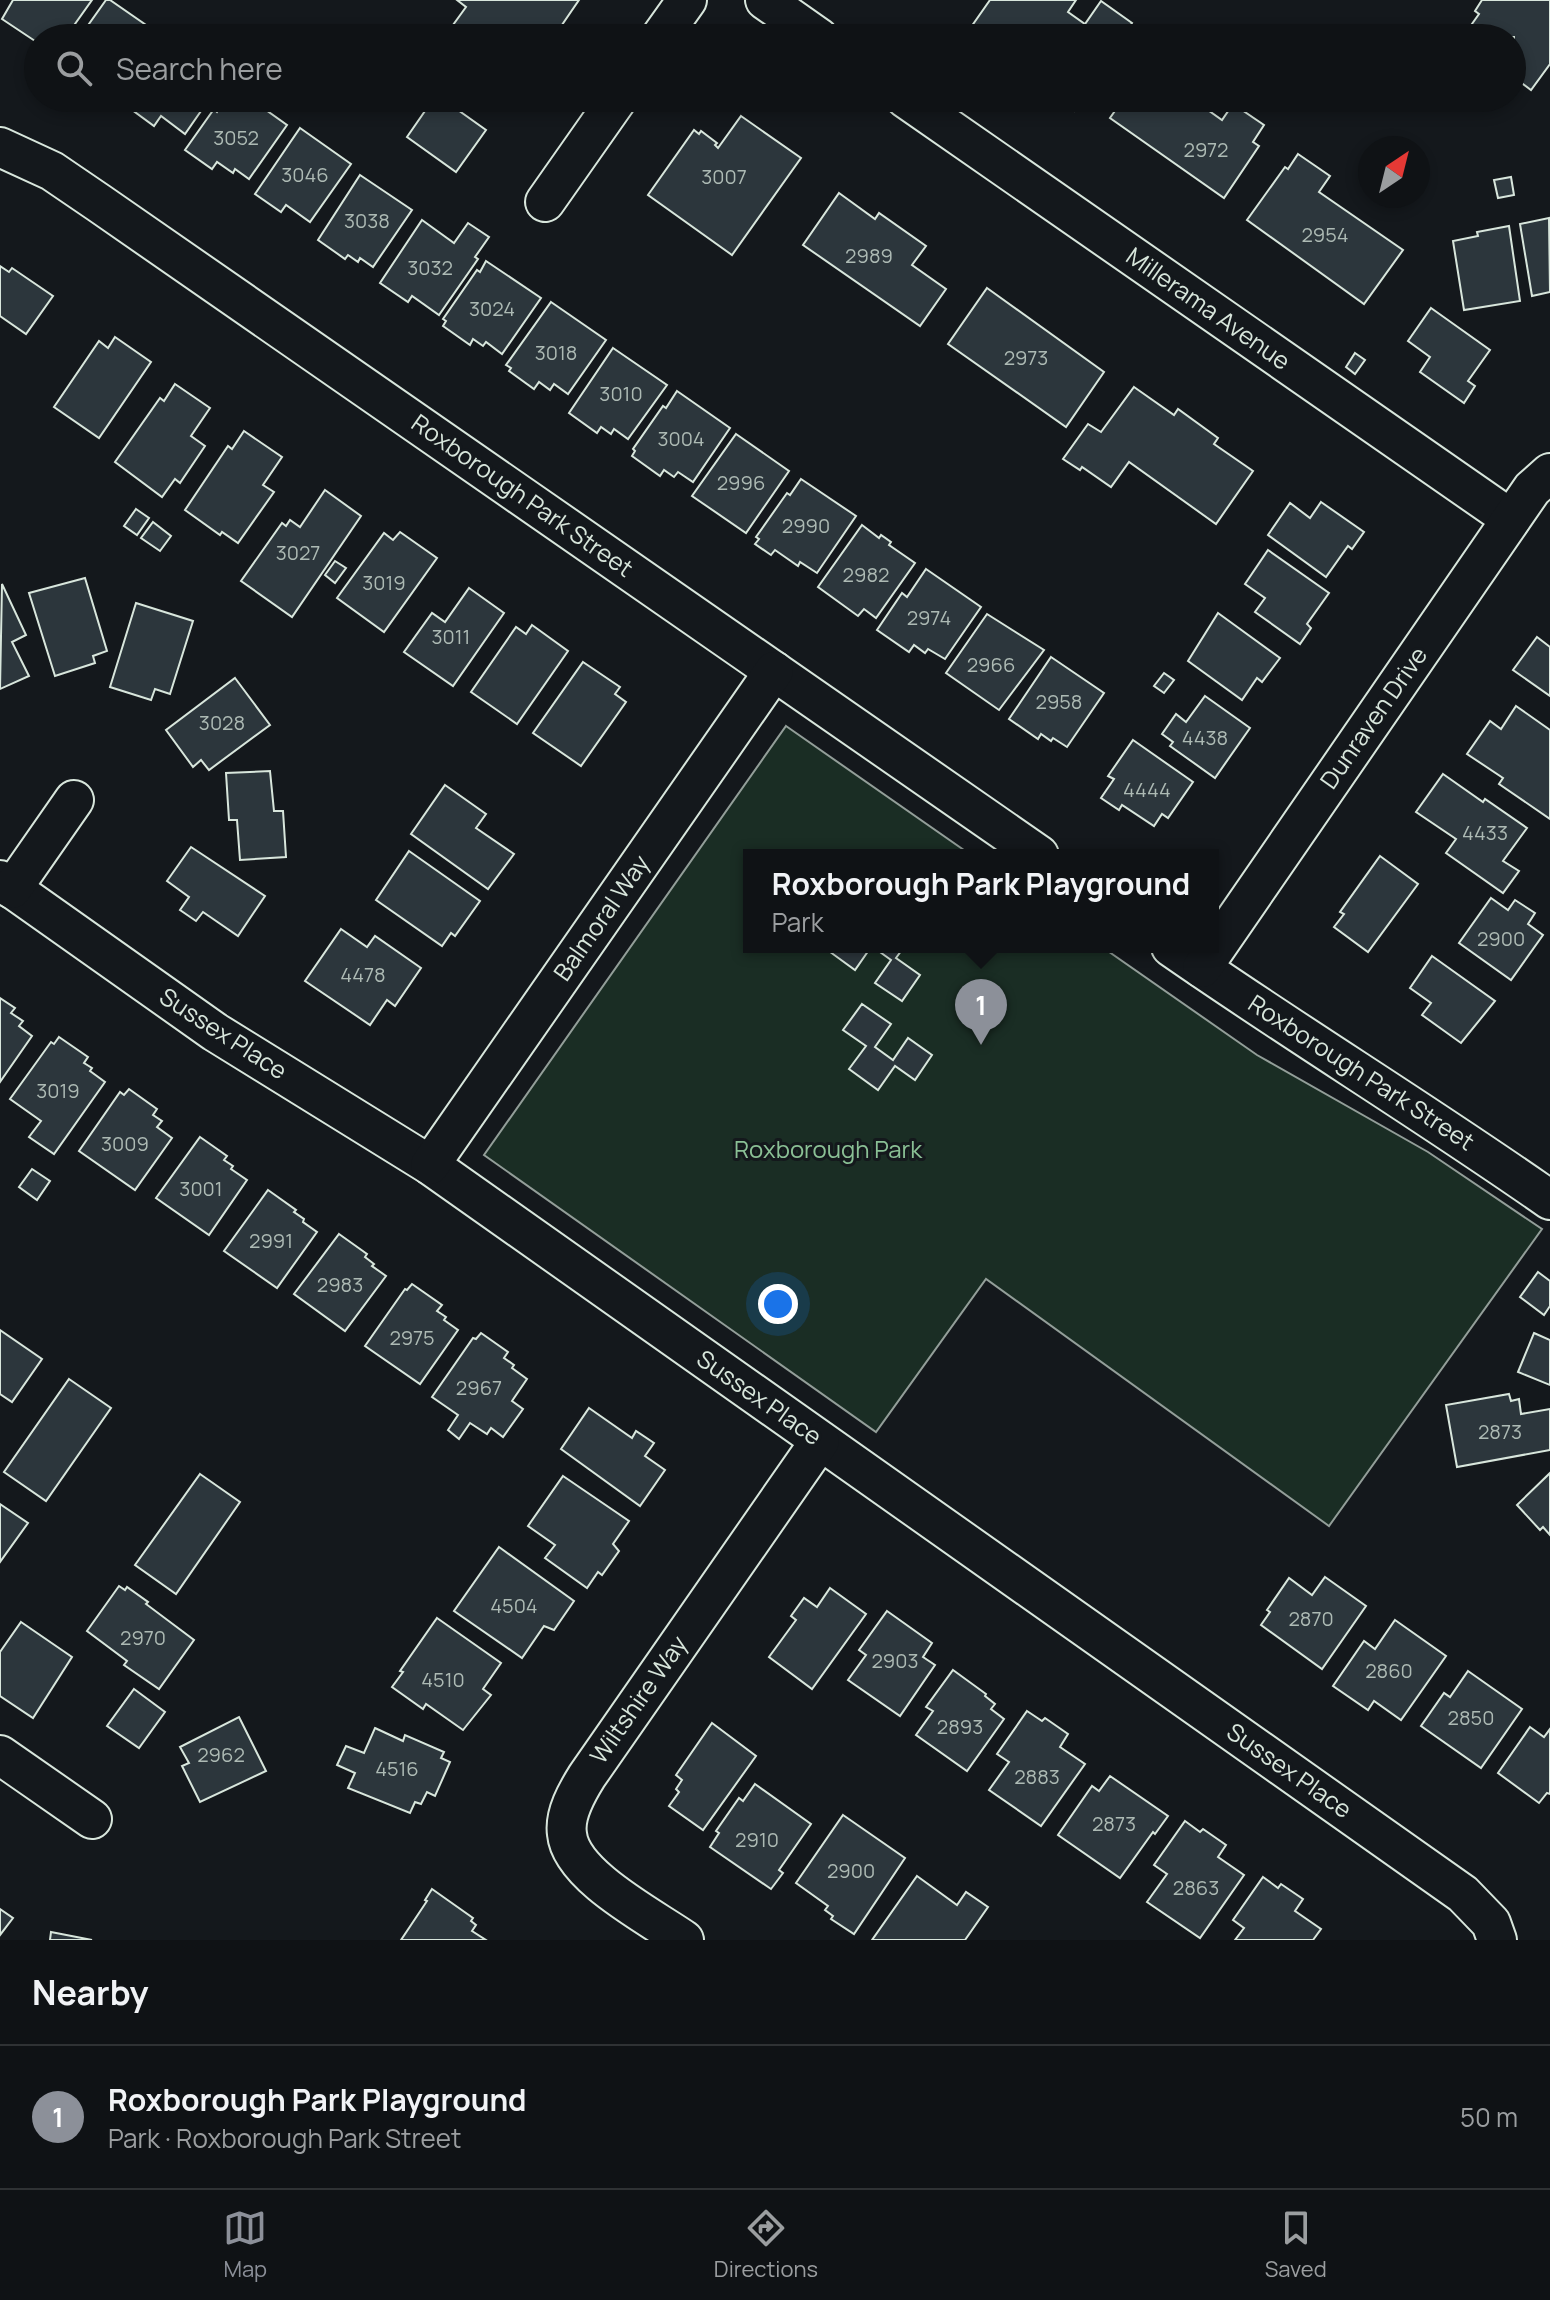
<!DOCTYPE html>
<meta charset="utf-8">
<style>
body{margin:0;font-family:Manrope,sans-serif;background:#1d2022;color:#f1f3f6}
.compass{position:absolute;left:1358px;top:136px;width:72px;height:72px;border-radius:50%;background:#0f1215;box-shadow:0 4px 12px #0003;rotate:35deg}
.you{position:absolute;left:778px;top:1304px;width:28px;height:28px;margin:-20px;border:6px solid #fff;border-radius:50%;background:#1a73e8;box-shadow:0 0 0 12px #1a73e833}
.badge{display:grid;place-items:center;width:52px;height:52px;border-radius:50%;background:#8c9099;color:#fff;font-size:26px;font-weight:700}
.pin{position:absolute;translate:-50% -66px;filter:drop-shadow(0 2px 4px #0008)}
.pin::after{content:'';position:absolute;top:42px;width:28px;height:24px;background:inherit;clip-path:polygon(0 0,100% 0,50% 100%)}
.popup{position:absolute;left:743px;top:849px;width:476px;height:104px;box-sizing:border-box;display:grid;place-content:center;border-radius:0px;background:#0f1215;filter:drop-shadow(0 2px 6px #0005);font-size:26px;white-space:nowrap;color:#9b9ea0}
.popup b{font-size:30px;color:#f1f3f6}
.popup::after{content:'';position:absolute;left:50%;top:100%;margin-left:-16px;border:16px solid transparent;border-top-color:#0f1215}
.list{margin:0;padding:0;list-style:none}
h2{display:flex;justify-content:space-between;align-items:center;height:104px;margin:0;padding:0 32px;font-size:34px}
h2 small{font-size:26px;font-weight:400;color:#9b9ea0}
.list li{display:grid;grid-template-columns:52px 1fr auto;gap:24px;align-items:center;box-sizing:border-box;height:144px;padding:0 32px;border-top:2px solid #2f3234}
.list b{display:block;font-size:30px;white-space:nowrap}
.list p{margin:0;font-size:26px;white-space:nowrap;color:#9b9ea0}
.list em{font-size:26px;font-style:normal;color:#9b9ea0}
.icon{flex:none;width:44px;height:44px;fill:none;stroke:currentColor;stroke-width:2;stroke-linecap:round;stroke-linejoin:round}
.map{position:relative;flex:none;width:1550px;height:1940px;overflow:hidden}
.search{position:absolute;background:#0f1215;box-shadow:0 4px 12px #0003;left:24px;right:24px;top:24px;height:88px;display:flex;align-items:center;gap:20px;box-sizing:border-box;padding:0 28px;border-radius:44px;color:#9b9ea0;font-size:30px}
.sheet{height:248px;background:#0f1215}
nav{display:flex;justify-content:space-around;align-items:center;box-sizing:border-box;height:112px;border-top:2px solid #2f3234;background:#0f1215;font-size:22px;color:#9b9ea0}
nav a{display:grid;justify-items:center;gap:4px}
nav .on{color:#8c9099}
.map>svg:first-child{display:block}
</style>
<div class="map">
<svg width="1550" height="1940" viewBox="0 0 1550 1940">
<rect width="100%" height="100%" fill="#14181c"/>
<path fill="#1a2d24" stroke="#939e99" stroke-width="2" d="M786 726 971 855H749V947H1102L1257 1055 1428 1152 1542 1229 1329 1526 986 1279 876 1432 484 1155Z"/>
<g fill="#2c363c" stroke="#d8e6dc" stroke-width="2">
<path d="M13 0H92L65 38H38V43L2 19Z"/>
<path d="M106 0H110L159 34 156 38H79Z"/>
<path d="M457 0H579L553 38H472L453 25 466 7Z"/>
<path d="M990 0H1076L1068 12 1085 24 1101 1 1132 23 1122 38H980L969 30Z"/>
<path d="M1482 0H1550V64L1531 90 1512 76 1514 37 1462 38 1479 14 1475 11Z"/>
<path d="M129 98H210L185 134 161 116 154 126 124 104Z"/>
<path d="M227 98H249L287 125 249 179 235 169 233 173 217 162 212 169 185 150 214 109 217 112Z"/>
<path d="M434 98H441L486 130 456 172 407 137Z"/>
<path d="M1055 98H1084L1074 111Z"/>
<path d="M1124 98H1191L1222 120 1233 104 1264 125 1253 142 1259 146 1224 198 1110 118Z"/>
<path d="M741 116 801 158 732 255 648 195 694 130 699 134 701 131 717 143 715 145 718 148Z"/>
<path d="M300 128 351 164 310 222 286 205 281 212 255 194Z"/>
<path d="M1298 154 1330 176 1319 192 1403 250 1364 304 1247 220 1285 167 1288 169Z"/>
<path d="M360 175 412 210 373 267 360 258 358 262 348 255 345 259 318 240Z"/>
<path d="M1511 177 1514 195 1498 198 1494 180Z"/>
<path d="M839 193 875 219 879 213 926 246 912 265 946 289 920 326 803 245Z"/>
<path d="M1549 218 1550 292 1532 296 1520 224Z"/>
<path d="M422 220 454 243 468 223 489 237 475 257 478 259 439 315 412 296 408 302 380 283Z"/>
<path d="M1509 226 1520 301 1464 310 1453 241 1478 236 1477 232Z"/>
<path d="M486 261 541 298 502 354 486 342 483 346 473 339 470 345 443 326 446 321 443 319 477 270 480 272Z"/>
<path d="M0 266 9 272 12 268 53 296 26 334 0 316Z"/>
<path d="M987 288 1104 372 1066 427 948 344Z"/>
<path d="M551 302 606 340 568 394 554 384 550 390 539 382 534 389 509 371 511 368 506 365Z"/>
<path d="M1431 308 1490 350 1468 381 1475 386 1464 403 1420 372 1430 357 1408 341Z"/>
<path d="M115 337 151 362 99 438 54 407 99 341 108 348Z"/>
<path d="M613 348 667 385 628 439 614 429 611 434 601 427 597 433 569 413Z"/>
<path d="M1355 353 1365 360 1355 374 1346 367Z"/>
<path d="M175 384 210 408 191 436 205 446 180 483 175 479 162 497 115 462 160 398 164 401Z"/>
<path d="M1134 387 1174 415 1178 409 1218 438 1214 444 1253 471 1216 524 1129 462 1111 487 1082 467 1080 470 1063 459 1088 424 1101 432Z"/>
<path d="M677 391 730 428 693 482 678 472 674 477 664 470 660 476 632 456 635 451 633 449 663 406 666 408Z"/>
<path d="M244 431 282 457 263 485 274 492 238 543 222 532 220 535 185 510 228 446 232 449Z"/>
<path d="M736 434 789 471 746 533 692 496Z"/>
<path d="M801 479 856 516 817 573 800 562 798 566 775 550 771 555 755 544 759 539 756 537 787 493 790 495Z"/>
<path d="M325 490 361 516 292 617 241 581 282 523 286 526 290 520 300 527Z"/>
<path d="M1321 502 1364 532 1352 549 1348 546 1326 577 1268 535 1290 503 1310 518Z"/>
<path d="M136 509 149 518 137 535 124 526Z"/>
<path d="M153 522 171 536 160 551 141 538Z"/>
<path d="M862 525 879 538 881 535 891 542 889 545 915 563 876 618 864 609 858 616 818 587Z"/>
<path d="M400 532 437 558 384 632 337 598 384 533 393 540Z"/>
<path d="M1268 550 1329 593 1307 624 1311 628 1300 644 1255 612 1265 598 1245 584Z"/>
<path d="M335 561 346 568 335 583 325 575Z"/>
<path d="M926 569 981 607 945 659 928 649 925 653 914 645 909 652 877 630 902 593 907 597Z"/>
<path d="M85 578 107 651 93 656 95 663 55 676 29 593Z"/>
<path d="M2 584 26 635 12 642 29 676 0 689Z"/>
<path d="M469 588 504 613 453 686 404 652 432 613 445 622Z"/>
<path d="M136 603 193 621 170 694 155 689 151 700 110 687Z"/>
<path d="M1218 613 1280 658 1262 682 1257 678 1242 700 1188 661Z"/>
<path d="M987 614 1044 650 999 710 946 673Z"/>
<path d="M532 625 568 651 517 724 471 692 516 627 526 634Z"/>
<path d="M1537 637 1550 647V696L1513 670Z"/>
<path d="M1051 657 1104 693 1067 747 1053 738 1051 741 1041 734 1038 739 1009 719Z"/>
<path d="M583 662 620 687 615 694 626 702 581 766 533 733Z"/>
<path d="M1164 673 1174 680 1164 693 1154 686Z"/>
<path d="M235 678 270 725 209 770 201 760 193 767 166 730Z"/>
<path d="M1205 696 1250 728 1215 778 1170 746 1173 742 1162 734 1176 714 1186 722Z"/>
<path d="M1516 706 1550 730V819L1499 784 1503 778 1467 754 1490 721 1501 729Z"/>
<path d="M1133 740 1193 782 1168 818 1162 814 1154 826 1122 805 1119 810 1101 798 1114 779 1108 776Z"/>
<path d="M270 771 274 811H283L286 857 240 860 237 820H229L226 773Z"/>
<path d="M1443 774 1483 802 1485 799 1527 828 1503 861 1519 871 1503 893 1446 853 1456 839 1416 812Z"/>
<path d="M445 785 486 814 476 828 514 854 488 889 411 834Z"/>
<path d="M191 847 265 896 238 936 203 912 196 921 180 910 189 897 167 881Z"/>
<path d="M409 851 480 901 455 936 451 933 442 946 376 900Z"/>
<path d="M1380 856 1418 884 1368 952 1334 927 1344 914 1340 912Z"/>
<path d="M1491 898 1508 910 1515 900 1535 913 1528 924 1543 935 1511 980 1459 943Z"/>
<path d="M341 929 367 947 375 936 421 968 395 1006 387 1000 370 1025 305 981Z"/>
<path d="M828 947H871L855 970 826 949Z"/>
<path d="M873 947H904L896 958 920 975 902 1001 875 983 891 960Z"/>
<path d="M1432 956 1495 1001 1461 1043 1422 1015 1431 1003 1410 988Z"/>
<path d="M0 998 15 1008 11 1013 23 1021 19 1026 32 1036 0 1082Z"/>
<path d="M862 1004 891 1024 875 1047 893 1060 908 1038 932 1055 915 1080 895 1066 878 1090 849 1069 866 1046 843 1030Z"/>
<path d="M59 1037 88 1057 84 1063 92 1068 90 1071 105 1082 54 1154 29 1137 41 1121 10 1099 51 1042 54 1044Z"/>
<path d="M129 1089 157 1109 153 1115 162 1121 157 1127 172 1138 135 1190 79 1151 120 1092 124 1095Z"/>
<path d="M200 1137 227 1156 224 1160 233 1166 231 1169 247 1180 209 1235 156 1198Z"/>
<path d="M32 1169 50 1181 37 1200 19 1187Z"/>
<path d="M268 1190 296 1210 294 1212 304 1219 303 1222 317 1232 277 1288 224 1251Z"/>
<path d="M339 1234 367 1254 365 1257 374 1264 372 1266 386 1276 345 1331 294 1294Z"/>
<path d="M1538 1272 1550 1281V1306L1544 1315 1520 1297Z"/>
<path d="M412 1284 442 1305 437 1311 446 1317 444 1320 458 1330 420 1384 365 1346 405 1289 407 1290Z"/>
<path d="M0 1330 42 1359 12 1402 0 1394Z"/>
<path d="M481 1333 508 1352 504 1358 514 1365 512 1368 527 1379 512 1401 523 1409 503 1437 491 1428 487 1434 470 1423 459 1439 448 1430 458 1415 432 1397 473 1338 476 1339Z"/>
<path d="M1534 1333 1550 1340V1385L1518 1372Z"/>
<path d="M69 1379 111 1408 46 1501 4 1472Z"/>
<path d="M1509 1394 1511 1401 1519 1399 1521 1414 1550 1409V1450L1457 1467 1446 1405Z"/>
<path d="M589 1408 632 1438 636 1431 654 1443 645 1456 665 1470 640 1506 561 1449Z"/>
<path d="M1550 1473V1535L1543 1527 1540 1530 1517 1505Z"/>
<path d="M200 1474 240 1502 176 1594 135 1565Z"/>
<path d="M563 1476 629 1521 613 1544 619 1551 602 1575 598 1572 587 1588 545 1558 555 1545 528 1526Z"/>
<path d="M0 1504 28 1523 0 1562Z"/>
<path d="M499 1547 574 1601 554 1630 544 1626 522 1658 454 1611Z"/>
<path d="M1325 1577 1366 1606 1322 1669 1261 1625 1270 1612 1267 1610 1289 1578 1312 1595Z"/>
<path d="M119 1586 125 1590 127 1587 148 1602 146 1604 194 1640 159 1689 124 1665 127 1661 87 1631Z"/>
<path d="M830 1588 866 1614 812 1689 769 1657 796 1620 791 1616 804 1598 817 1607Z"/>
<path d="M887 1611 932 1643 923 1657 935 1665 900 1716 848 1680 866 1655 859 1650Z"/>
<path d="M437 1618 501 1663 483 1689 491 1695 463 1730 426 1704 423 1709 392 1687 403 1672 400 1671Z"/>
<path d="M1395 1620 1446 1656 1401 1720 1374 1701 1368 1710 1333 1686 1364 1641 1375 1649Z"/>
<path d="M21 1622 72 1657 33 1718 0 1696V1652Z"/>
<path d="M953 1670 986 1694 985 1696 995 1704 991 1709 1004 1719 967 1771 916 1735 933 1711 926 1707Z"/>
<path d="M1468 1671 1522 1709 1481 1768 1421 1726 1444 1693 1450 1697Z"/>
<path d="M134 1689 165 1712 139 1748 107 1726Z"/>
<path d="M1027 1711 1042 1721 1045 1718 1068 1734 1060 1747 1085 1764 1041 1826 989 1790 1009 1762 997 1754Z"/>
<path d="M239 1717 266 1771 200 1802 182 1766 189 1763 180 1747Z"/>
<path d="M712 1723 756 1756 703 1830 669 1806 679 1792 676 1789 682 1780 676 1775Z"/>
<path d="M1530 1727 1544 1737 1550 1729V1794L1547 1793 1539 1803 1498 1773Z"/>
<path d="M375 1728 403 1741 405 1735 444 1752 441 1758 450 1762 435 1796 427 1792 421 1804 415 1802 410 1813 348 1788 355 1773 337 1765 346 1746 364 1753Z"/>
<path d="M1110 1776 1168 1816 1155 1834 1153 1832 1120 1878 1058 1835 1092 1786 1099 1791Z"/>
<path d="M755 1784 811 1824 779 1870 783 1873 771 1889 710 1847 719 1833 716 1831 739 1798 743 1801Z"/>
<path d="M843 1815 905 1858 854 1934 831 1919 833 1916 825 1910 828 1906 796 1883Z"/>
<path d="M1185 1821 1200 1832 1203 1829 1226 1845 1218 1857 1244 1875 1200 1938 1147 1902 1167 1874 1154 1865Z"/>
<path d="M917 1876 957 1905 966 1892 988 1907 965 1940H872Z"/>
<path d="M1263 1877 1278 1888 1281 1884 1303 1899 1295 1911 1321 1929 1313 1940H1235L1244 1928 1233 1920Z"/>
<path d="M432 1889 473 1918 471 1921 476 1925 472 1931 486 1940H401L427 1901 425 1900Z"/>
<path d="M0 1909 13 1918 0 1935Z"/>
<path d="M51 1932 92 1940H50Z"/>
</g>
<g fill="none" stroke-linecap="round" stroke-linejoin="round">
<defs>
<g id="minor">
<path d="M765 0 819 38"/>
<path d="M660 38 687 0"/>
<path d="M905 98 1511 519"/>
<path d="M0 147 52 171 99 203 1039 855"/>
<path d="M545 202 618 98"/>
<path d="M0 880 215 1032 430 1165 1463 1894 1491 1923 1497 1940"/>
<path d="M12 889 74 800"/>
<path d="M1171 947C1296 1034 1426 1113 1550 1200"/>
<path d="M1202 968 1532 489 1550 473"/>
<path d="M430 1165 774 671"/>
<path d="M0 1755 92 1819"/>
<path d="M684 1940C651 1917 571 1876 567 1834 564 1814 577 1792 587 1776L820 1441"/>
</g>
</defs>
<use href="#minor" stroke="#d8e6dc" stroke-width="42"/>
<use href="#minor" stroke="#14181c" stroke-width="38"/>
</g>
<g text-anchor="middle" stroke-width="6" stroke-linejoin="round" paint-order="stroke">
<g font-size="20" fill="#adbab4">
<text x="236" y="145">3052</text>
<text x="1206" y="157">2972</text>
<text x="305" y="182">3046</text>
<text x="724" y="184">3007</text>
<text x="367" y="228">3038</text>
<text x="1325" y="242">2954</text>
<text x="869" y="263">2989</text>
<text x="430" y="275">3032</text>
<text x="492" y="316">3024</text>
<text x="556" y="360">3018</text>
<text x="1026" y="365">2973</text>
<text x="621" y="401">3010</text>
<text x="681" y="446">3004</text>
<text x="741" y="490">2996</text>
<text x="806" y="533">2990</text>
<text x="298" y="560">3027</text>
<text x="866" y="582">2982</text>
<text x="384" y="590">3019</text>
<text x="929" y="625">2974</text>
<text x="451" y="644">3011</text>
<text x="991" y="672">2966</text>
<text x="1059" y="709">2958</text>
<text x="222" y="730">3028</text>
<text x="1205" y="745">4438</text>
<text x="1147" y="797">4444</text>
<text x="1485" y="840">4433</text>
<text x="1501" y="946">2900</text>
<text x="363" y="982">4478</text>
<text x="58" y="1098">3019</text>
<text x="125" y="1151">3009</text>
<text x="201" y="1196">3001</text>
<text x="271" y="1248">2991</text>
<text x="340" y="1292">2983</text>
<text x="412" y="1345">2975</text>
<text x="479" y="1395">2967</text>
<text x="1500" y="1439">2873</text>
<text x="514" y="1613">4504</text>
<text x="1311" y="1626">2870</text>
<text x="143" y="1645">2970</text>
<text x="895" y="1668">2903</text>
<text x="1389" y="1678">2860</text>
<text x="443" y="1687">4510</text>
<text x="1471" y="1725">2850</text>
<text x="960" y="1734">2893</text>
<text x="221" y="1762">2962</text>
<text x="397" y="1776">4516</text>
<text x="1037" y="1784">2883</text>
<text x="1114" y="1831">2873</text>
<text x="757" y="1847">2910</text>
<text x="851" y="1878">2900</text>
<text x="1196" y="1895">2863</text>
</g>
<g font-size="24" fill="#d8e6dc" stroke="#14181c">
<text transform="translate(1208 309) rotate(35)" y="8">Millerama Avenue</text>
<text transform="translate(522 496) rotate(35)" y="8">Roxborough Park Street</text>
<text transform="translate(1374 718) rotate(-55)" y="8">Dunraven Drive</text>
<text transform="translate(602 918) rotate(-55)" y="8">Balmoral Way</text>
<text transform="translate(223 1034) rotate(33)" y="8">Sussex Place</text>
<text transform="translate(1361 1073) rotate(33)" y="8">Roxborough Park Street</text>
<text transform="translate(759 1398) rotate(35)" y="8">Sussex Place</text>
<text transform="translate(639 1700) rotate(-55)" y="8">Wiltshire Way</text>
<text transform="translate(1289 1771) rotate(35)" y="8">Sussex Place</text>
</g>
<g font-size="24" fill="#8ac095" stroke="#14181c">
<text x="828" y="1158">Roxborough Park</text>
</g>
</g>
</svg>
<svg class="compass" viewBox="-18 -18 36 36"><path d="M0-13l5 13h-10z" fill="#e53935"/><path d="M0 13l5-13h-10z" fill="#9b9ea0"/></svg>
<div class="you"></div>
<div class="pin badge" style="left:981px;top:1045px">1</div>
<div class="popup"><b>Roxborough Park Playground</b>Park</div>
<div class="search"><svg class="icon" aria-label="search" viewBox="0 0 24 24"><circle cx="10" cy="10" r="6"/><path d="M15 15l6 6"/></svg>Search here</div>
</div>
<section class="sheet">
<h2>Nearby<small></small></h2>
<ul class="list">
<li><span class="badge">1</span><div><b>Roxborough Park Playground</b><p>Park · Roxborough Park Street</p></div><em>50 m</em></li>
</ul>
</section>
<nav>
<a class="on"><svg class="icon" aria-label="map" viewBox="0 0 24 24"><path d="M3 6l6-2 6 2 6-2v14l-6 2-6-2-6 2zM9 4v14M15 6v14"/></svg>Map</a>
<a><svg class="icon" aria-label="directions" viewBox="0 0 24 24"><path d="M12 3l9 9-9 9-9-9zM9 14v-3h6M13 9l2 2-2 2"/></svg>Directions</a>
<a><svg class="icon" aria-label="saved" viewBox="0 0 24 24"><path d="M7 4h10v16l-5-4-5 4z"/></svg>Saved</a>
</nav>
